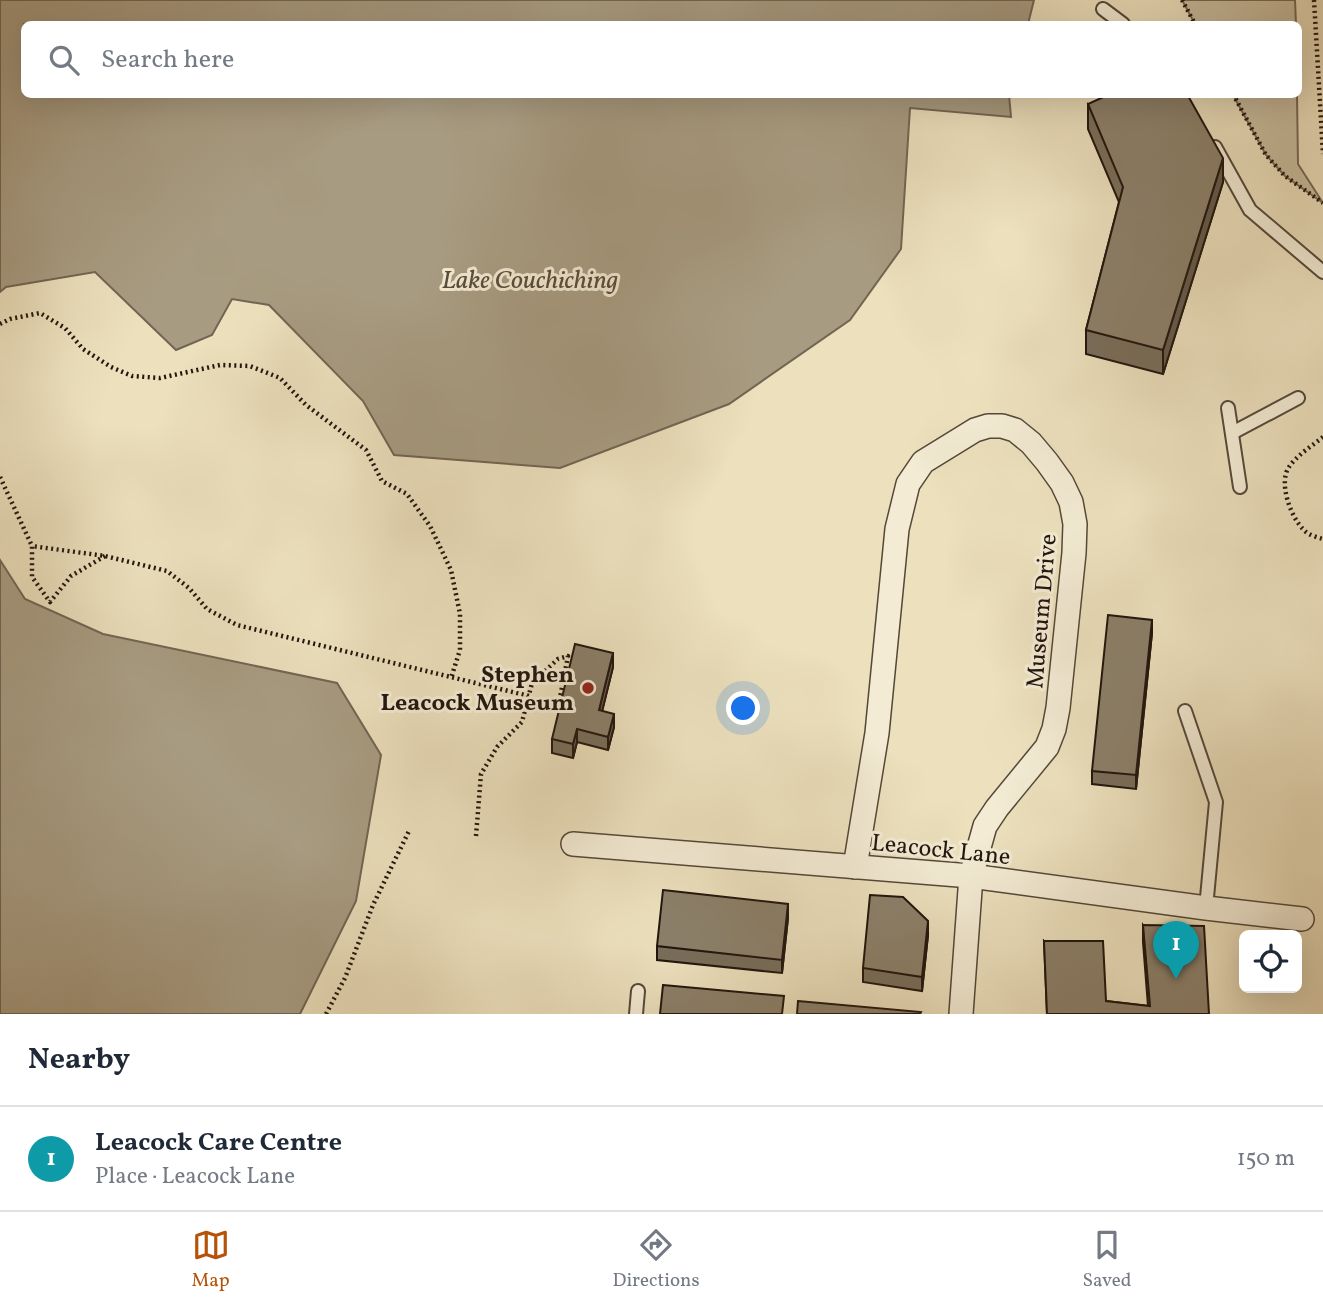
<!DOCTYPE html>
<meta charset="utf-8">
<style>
body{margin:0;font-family:Vollkorn,serif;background:#f6f6f7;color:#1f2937}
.controls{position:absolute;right:21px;bottom:21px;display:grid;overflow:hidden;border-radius:10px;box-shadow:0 7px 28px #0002}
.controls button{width:63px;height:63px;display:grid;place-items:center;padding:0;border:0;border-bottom:2px solid #e0e1e3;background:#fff;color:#1f2937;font:35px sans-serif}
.you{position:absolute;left:744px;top:709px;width:24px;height:24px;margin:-18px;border:5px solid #fff;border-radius:50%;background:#1a73e8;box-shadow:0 0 0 10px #1a73e833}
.badge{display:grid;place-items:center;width:46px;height:46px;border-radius:50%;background:#b45309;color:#fff;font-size:23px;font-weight:700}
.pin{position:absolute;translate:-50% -58px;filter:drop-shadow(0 2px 4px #0008)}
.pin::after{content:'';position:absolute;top:37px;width:24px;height:21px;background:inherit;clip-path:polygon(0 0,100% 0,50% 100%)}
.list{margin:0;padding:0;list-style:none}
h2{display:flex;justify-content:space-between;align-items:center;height:91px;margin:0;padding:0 28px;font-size:30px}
h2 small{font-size:23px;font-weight:400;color:#747a83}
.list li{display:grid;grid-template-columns:46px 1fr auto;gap:21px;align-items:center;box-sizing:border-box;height:105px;padding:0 28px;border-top:2px solid #e0e1e3}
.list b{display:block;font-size:26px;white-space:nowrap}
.list p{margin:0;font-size:23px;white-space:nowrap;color:#747a83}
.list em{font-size:23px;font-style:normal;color:#747a83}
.icon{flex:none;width:38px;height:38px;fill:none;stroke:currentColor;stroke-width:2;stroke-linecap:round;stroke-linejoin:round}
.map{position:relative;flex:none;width:1323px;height:1014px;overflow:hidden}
.search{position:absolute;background:#fff;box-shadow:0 7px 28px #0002;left:21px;right:21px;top:21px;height:77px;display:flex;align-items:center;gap:18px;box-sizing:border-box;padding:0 24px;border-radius:10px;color:#747a83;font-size:26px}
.sheet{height:196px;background:#fff}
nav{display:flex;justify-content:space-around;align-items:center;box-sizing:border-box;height:98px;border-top:2px solid #e0e1e3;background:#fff;font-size:19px;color:#747a83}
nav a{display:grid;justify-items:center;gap:4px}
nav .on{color:#b45309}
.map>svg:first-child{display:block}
</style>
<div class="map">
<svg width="1323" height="1014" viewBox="0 0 1323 1014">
<rect width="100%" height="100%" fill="#ece0bd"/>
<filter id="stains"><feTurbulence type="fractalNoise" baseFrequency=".00286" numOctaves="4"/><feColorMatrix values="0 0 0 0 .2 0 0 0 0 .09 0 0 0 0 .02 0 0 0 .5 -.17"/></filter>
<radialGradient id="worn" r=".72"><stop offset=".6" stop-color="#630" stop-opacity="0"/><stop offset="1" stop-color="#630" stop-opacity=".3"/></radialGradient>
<g fill="#c9bd9f" stroke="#756956" stroke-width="2">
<path d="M1182 0H1295L1296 24H1195Z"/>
<path d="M1233 95H1297L1298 164 1323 203 1285 176 1266 155Z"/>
</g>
<g fill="#a79b81" stroke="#716553" stroke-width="2">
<path d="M0 0H1034L1028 24H24V94L1009 95 1011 117 910 108 901 249 850 320 729 404 560 468 394 455 363 401 269 305 232 299 212 335 176 350 95 272 6 287 0 292Z"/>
<path d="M0 560 25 599 103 634 337 683 381 755 356 901 300 1014H0Z"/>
</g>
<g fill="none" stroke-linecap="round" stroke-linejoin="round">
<defs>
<g id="service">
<path d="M1103 9 1123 24"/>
<path d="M1215 147 1250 210 1323 272"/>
<path d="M1228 408 1240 487"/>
<path d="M1232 433 1298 398"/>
<path d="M1185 711 1216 802 1206 908"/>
<path d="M636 1014 638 991"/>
</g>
<g id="minor">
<path d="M573 844 971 876 1206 908 1302 919"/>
<path d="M855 867 877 733 897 529 908 484 923 462 975 430 988 426H1002L1015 430 1031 443 1047 462 1062 483 1071 502 1075 524 1074 553 1058 708 1054 729 1047 747 997 808 985 826 971 876 961 1014"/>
</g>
</defs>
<use href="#service" stroke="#544839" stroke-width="16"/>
<use href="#minor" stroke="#544839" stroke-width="26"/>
<g stroke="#21150d" stroke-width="4.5" stroke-dasharray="2 3.5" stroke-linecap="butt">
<path d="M1182 0 1195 24"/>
<path d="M1314 0 1323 154"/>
<path d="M1233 94 1266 155 1285 176 1323 203"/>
<path d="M0 324 10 319 40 313 65 328 83 349 111 367 132 376 160 378 220 365 250 366 280 378 306 405 366 450 382 481 407 494 430 526 451 570 460 614V650L451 678"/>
<path d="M1323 437C1312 446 1297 455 1289 467 1278 483 1291 517 1303 529 1308 535 1316 537 1323 539"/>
<path d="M0 477 32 546"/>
<path d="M105 556 71 576 50 602 32 577V546L105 556 167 571 189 588 207 609 237 625 529 696"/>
<path d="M476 836 481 774 497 747 522 722 532 683 558 659 568 656 558 708 563 709"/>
<path d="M326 1014 345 978 373 905 409 831"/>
</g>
<use href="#service" stroke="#f3ebd4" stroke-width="12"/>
<use href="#minor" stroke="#f3ebd4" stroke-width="23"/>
</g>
<g fill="#786d5a" stroke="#21150d" stroke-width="2">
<path d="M1088 104 1223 182 1163 374 1086 354V330L1119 202 1088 129Z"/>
<path d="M1152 633 1136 789 1092 784V771Z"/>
<path d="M613 667 602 711 614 727 608 750 577 742 573 758 552 753V739Z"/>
<path d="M788 918 782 973 657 960V946Z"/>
<path d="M1143 925 1209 1014H1047L1044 941 1106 1001 1148 1006 1143 942Z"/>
<path d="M928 935 922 991 863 982V968Z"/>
</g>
<g fill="#61594a" stroke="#21150d" stroke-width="2">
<path d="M1223 158V182L1163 374V350Z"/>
<path d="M1152 620V633L1136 789V775Z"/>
<path d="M613 653V667L599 724V710Z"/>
<path d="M614 714V727L608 750V737Z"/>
<path d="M577 729V742L573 758V744Z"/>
<path d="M788 904V918L782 973V960Z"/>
<path d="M928 921V935L922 991V977Z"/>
</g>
<g fill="#8b7f69" stroke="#21150d" stroke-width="2">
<path d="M1110 94H1187L1223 158 1163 350 1086 330 1123 187 1088 104Z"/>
<path d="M1108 615 1152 620 1136 775 1092 771Z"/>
<path d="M575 644 613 653 599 710 614 714 608 737 577 729 573 744 552 739Z"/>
<path d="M663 890 788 904 782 960 657 946Z"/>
<path d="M870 895 903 897 928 921 922 977 863 968Z"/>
<path d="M1143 925 1204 926 1209 1014H1047L1044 941H1103L1106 1001 1150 1006Z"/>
<path d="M663 985 784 996 782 1014H660Z"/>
<path d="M798 1001 921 1012 920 1014H797Z"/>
</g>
<circle fill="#8f2418" stroke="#f3ebd4" stroke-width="2.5" cx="588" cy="688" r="7"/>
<g text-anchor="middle" stroke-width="6" stroke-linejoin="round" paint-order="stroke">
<g font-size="24" fill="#21150d" stroke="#f3ebd4">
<text transform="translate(1041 611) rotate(-85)" y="8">Museum Drive</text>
<text transform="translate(941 849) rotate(6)" y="8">Leacock Lane</text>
</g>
<g font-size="24" font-weight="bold" fill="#21150d" stroke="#f3ebd4" text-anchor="end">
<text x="574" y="682">Stephen<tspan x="574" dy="28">Leacock Museum</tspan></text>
</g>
<g font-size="26" font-style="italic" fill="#574b3b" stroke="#f3ebd4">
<text x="530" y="288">Lake Couchiching</text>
</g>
</g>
<rect width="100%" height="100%" filter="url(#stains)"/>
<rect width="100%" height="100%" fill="url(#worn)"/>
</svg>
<div class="controls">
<button><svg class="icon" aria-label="locate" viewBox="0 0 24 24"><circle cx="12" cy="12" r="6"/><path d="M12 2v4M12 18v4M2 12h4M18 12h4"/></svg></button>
</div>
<div class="you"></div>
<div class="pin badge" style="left:1176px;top:979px;background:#0f9aa8">1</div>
<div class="search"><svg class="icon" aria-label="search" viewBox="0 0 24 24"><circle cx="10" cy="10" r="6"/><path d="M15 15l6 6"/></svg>Search here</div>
</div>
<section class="sheet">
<h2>Nearby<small></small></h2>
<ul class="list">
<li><span class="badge" style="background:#0f9aa8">1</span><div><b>Leacock Care Centre</b><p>Place · Leacock Lane</p></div><em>150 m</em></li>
</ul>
</section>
<nav>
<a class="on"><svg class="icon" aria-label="map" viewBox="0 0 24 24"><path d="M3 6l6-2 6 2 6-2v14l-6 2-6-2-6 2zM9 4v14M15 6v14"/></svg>Map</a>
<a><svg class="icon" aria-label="directions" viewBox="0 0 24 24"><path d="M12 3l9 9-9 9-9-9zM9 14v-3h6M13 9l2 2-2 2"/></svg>Directions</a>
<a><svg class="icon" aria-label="saved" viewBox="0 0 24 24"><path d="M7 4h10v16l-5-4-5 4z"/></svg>Saved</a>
</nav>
